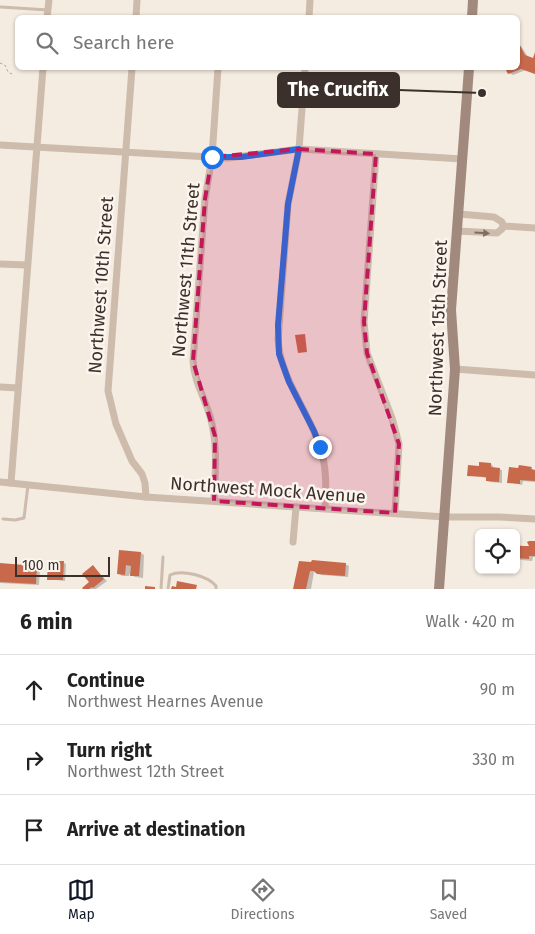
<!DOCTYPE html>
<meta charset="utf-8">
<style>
body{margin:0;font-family:"Fira Sans",sans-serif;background:#f6f6f6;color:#222}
.controls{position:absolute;right:15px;bottom:15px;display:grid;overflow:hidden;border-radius:8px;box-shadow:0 1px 4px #0004}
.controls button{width:45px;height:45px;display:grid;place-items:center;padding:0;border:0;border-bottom:1px solid #e0e0e0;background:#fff;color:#222;font:25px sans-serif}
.scale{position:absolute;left:15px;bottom:12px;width:95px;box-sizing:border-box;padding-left:5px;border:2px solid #3b302b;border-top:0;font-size:14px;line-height:18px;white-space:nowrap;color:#3b302b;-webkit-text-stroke:4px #fbf5ee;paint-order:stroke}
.stop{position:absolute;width:15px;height:15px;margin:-11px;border:4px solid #1a73e8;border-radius:50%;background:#fff}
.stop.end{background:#1a73e8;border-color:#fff;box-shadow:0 1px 5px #0008}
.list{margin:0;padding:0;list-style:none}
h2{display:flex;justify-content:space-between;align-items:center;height:65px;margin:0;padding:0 20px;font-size:21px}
h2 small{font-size:16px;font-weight:400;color:#767676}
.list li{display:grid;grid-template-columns:32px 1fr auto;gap:15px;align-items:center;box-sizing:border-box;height:70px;padding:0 20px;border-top:1px solid #e0e0e0}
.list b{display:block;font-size:19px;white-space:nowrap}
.list p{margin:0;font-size:16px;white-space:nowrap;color:#767676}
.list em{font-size:16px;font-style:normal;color:#767676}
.icon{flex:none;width:28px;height:28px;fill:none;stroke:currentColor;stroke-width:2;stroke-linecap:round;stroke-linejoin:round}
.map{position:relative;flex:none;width:535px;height:589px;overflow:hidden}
.search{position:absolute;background:#fff;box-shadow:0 1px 4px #0004;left:15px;right:15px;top:15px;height:55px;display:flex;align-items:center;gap:12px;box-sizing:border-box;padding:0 18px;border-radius:8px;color:#767676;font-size:19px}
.sheet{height:275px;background:#fff}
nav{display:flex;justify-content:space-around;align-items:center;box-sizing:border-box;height:70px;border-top:1px solid #e0e0e0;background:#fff;font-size:14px;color:#767676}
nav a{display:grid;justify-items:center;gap:2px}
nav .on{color:#111827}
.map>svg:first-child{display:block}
</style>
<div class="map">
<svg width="535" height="589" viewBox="0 0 535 589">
<rect width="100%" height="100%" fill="#f4ebe1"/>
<g fill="#0003">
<path d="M518 44 521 46 528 57 533 60 535 55V74L526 70 513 75 509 73 506 68H518Z"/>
<path d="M491 464 493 466V468L502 470V483L490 482 487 480V478L469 475Z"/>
<path d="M531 468 535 471V482L523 481 522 485 509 482Z"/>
<path d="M535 543V557H533L532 561 521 560 518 558 516 544 530 548Z"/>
<path d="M120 552 141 553 144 555 143 578 135 577 129 574V576H122L118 573Z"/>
<path d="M300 562 345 564 349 566 348 577 322 575 314 572 311 589H295Z"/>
<path d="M64 563 66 564 65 581 48 579Z"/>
<path d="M0 565 37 567 40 569 39 585 0 583Z"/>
<path d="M93 567 107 581 96 589H85L84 588 91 582Z"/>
</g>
<g fill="#c8694b">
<path d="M518 42 525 55 533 58 535 52V74L521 69 508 74 505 68H518Z"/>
<path d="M305 334 307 352 298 353 295 335Z"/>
<path d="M479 462 491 463V467L500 468 499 482 486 481V477L467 476 468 465 479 466Z"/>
<path d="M519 465 532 467 531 469 535 470V481L520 480V484L507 483 509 467 518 468Z"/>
<path d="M529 541H535V556H529V559L516 558V543H518V546H529L527 542Z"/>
<path d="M119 550 141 552 139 576H130L131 566 126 565 125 575 117 574Z"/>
<path d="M312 560 346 563 345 576 317 574 314 571H310L306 589H293L299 561 311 562Z"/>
<path d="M48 561H64L63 580H47Z"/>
<path d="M0 563 37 566 36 584 0 582Z"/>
<path d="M93 565 104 579 93 588 92 587 89 589H83L82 588 89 582 82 574Z"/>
<path d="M177 581 197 585 196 589H171L172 586 176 587Z"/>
<path d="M145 586 155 587V589H145Z"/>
</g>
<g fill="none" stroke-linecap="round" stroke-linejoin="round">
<path stroke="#b9a596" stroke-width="1" stroke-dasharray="2.5 2.5" stroke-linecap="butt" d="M0 63 5 65 8 72 12 74"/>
<g stroke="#cdbbac" stroke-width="3">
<path d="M1 7 48 10"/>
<path d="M3 519 15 520 24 518 28 485"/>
<path d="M161 589 163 557"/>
<path d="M168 589 170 575C182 569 208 576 216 586V589"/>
</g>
<g stroke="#cdbbac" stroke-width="7">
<path d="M47 18 49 0"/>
<path d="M136 18 137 0"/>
<path d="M309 18 310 0"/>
<path d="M132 68 108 391 116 424 132 461 142 474 145 483 146 497"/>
<path d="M305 68 299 149 288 204 278 340C281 380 308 410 320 447 327 467 326 487 325 508"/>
<path d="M0 145 228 158 299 149 462 159"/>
<path d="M376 154 364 322 367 353 392 418 399 444 395 513"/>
<path d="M459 214 494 217 502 222 503 226"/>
<path d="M503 226 535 228"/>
<path d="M457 231 497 233 502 229 503 226"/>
<path d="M0 264 27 265"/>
<path d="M455 369 535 375"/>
<path d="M0 387 18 388"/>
<path d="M0 482 146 497 445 517H499L535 519"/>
<path d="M11 483 43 68"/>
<path d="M214 501C215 475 218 446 211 420 206 400 194 382 193 361L205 199 212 157 218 68"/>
<path d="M293 542 296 507"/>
</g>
<g stroke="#a18a7d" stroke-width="10">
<path d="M472 18 473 0"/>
<path d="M439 589 455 369 451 310 469 68"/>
</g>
</g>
<defs><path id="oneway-solid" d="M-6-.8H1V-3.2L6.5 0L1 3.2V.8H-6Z" transform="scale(1.25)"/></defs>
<use fill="#7d6f65" href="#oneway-solid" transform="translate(482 233) rotate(4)"/>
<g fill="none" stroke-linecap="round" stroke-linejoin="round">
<path stroke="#1a73e8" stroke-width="6" d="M212 157H241L299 149 288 204 278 325 279 354 289 382 314 431 320 447"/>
</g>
<path fill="#c2185b" fill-opacity="0.2" stroke="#c2185b" stroke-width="4" stroke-dasharray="10 6" stroke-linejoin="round" d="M299 149 376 154 364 322 367 353 399 444 395 513 214 501 215 436 193 361 205 199 212 157Z"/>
<g text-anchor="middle" stroke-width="5" stroke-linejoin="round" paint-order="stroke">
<g font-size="18" fill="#3b302b" stroke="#fbf5ee">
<text transform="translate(186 270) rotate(-85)" y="6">Northwest 11th Street</text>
<text transform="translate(101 285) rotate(-86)" y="6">Northwest 10th Street</text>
<text transform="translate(438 328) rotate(-88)" y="6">Northwest 15th Street</text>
<text transform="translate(268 490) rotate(4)" y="6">Northwest Mock Avenue</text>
</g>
</g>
<path fill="none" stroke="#3b302b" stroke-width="2" d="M482 93L399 90"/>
<circle fill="#3b302b" stroke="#fbf5ee" stroke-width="2" cx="482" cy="93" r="5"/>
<rect fill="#3b302b" stroke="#3b302b" stroke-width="2" x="278" y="73" width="121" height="34" rx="5"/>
<g font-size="19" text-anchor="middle" font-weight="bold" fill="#fff">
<text x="338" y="96">The Crucifix</text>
</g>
</svg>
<div class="controls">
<button><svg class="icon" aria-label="locate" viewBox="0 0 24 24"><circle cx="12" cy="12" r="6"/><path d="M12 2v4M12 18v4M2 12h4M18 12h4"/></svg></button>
</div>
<div class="scale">100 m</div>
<div class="stop" style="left:212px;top:157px"></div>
<div class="stop end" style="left:320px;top:447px"></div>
<div class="search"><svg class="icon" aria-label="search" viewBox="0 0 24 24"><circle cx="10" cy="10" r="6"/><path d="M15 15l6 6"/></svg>Search here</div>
</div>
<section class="sheet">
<h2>6 min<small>Walk · 420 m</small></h2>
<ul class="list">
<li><svg class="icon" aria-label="ahead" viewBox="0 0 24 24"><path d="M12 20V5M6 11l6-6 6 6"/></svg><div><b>Continue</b><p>Northwest Hearnes Avenue</p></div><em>90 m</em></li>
<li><svg class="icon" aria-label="right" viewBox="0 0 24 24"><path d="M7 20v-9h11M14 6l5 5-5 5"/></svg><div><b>Turn right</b><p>Northwest 12th Street</p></div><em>330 m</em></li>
<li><svg class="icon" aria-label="arrive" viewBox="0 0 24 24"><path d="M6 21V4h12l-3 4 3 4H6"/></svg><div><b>Arrive at destination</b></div></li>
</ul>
</section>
<nav>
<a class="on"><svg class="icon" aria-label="map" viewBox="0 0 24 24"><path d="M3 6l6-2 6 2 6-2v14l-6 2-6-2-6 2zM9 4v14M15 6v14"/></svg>Map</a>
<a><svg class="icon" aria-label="directions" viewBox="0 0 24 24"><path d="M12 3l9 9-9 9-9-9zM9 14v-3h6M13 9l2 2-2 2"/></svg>Directions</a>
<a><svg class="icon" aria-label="saved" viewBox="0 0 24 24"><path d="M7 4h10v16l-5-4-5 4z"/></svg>Saved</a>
</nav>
